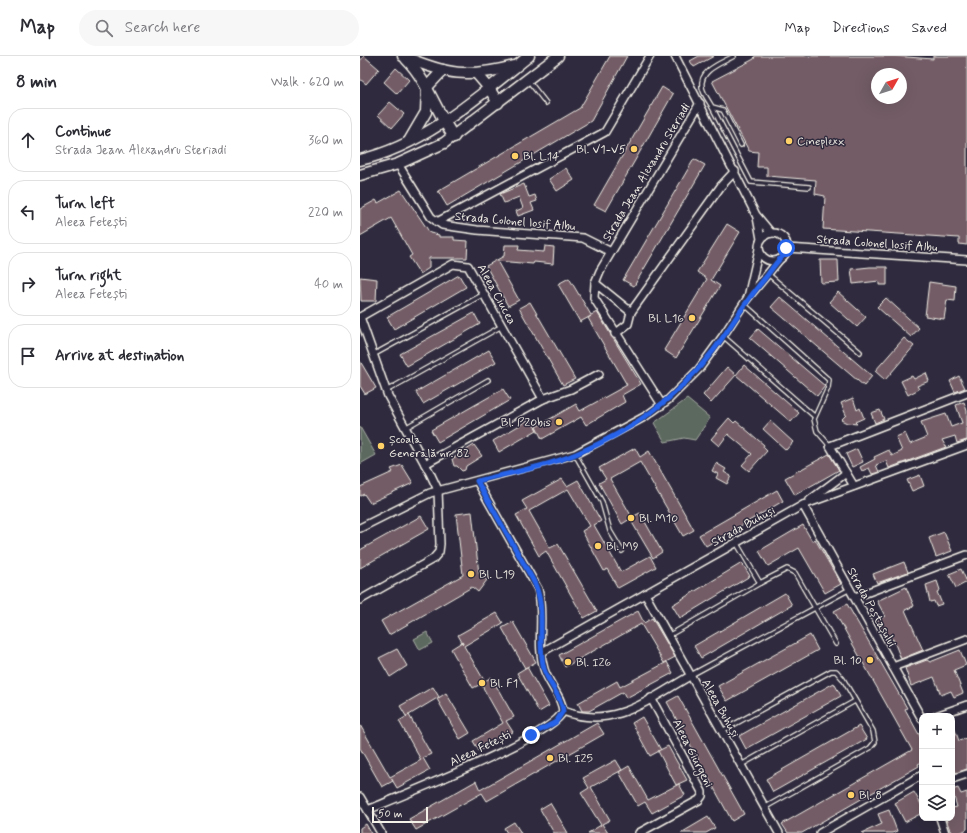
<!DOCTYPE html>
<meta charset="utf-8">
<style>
body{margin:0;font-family:Mynerve,sans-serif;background:#f7f7f7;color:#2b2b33}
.controls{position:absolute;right:12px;bottom:12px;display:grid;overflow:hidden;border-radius:8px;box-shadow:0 4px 16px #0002}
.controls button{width:36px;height:36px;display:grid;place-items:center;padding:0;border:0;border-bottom:1px solid #e1e1e2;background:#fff;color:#2b2b33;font:20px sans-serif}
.compass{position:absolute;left:511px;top:12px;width:36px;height:36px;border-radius:50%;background:#fff;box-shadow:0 4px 16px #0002;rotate:51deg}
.scale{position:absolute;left:12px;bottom:10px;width:56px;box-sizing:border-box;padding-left:4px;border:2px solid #f4f1e8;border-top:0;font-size:11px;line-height:14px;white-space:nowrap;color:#f4f1e8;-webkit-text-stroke:3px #2f2a3d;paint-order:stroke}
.stop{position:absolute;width:12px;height:12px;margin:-9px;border:3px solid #2563eb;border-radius:50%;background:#fff}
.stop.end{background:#2563eb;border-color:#fff;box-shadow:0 1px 4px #0008}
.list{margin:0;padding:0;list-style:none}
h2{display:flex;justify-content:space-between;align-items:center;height:52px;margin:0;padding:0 16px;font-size:17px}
h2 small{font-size:13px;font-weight:400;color:#7c7c81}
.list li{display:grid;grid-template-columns:26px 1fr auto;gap:12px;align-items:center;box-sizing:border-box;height:64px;margin:0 8px 8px;padding:0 8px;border:1px solid #e1e1e2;border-radius:16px}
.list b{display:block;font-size:15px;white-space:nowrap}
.list p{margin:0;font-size:13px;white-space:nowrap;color:#7c7c81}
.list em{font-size:13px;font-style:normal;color:#7c7c81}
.icon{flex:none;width:22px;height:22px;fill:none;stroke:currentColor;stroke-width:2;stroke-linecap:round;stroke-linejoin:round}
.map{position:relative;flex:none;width:607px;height:777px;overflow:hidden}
header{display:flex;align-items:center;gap:24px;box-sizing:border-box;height:56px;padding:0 20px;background:#fff;border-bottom:1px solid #e1e1e2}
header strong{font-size:19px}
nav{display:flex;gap:22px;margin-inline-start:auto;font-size:14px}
.search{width:280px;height:36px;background:#f7f7f7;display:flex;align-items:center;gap:10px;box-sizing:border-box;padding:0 14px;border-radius:22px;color:#7c7c81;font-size:15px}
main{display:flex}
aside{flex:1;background:#fff}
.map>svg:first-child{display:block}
</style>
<header>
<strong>Map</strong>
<div class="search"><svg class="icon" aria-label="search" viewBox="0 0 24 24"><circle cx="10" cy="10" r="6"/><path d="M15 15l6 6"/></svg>Search here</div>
<nav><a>Map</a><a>Directions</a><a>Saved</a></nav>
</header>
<main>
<aside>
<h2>8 min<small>Walk · 620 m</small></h2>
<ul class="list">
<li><svg class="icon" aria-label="ahead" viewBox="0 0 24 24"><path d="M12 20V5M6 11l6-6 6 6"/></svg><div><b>Continue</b><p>Strada Jean Alexandru Steriadi</p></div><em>360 m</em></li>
<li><svg class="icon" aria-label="left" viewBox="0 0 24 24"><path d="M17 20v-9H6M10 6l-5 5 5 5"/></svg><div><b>Turn left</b><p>Aleea Fetești</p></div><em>220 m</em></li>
<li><svg class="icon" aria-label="right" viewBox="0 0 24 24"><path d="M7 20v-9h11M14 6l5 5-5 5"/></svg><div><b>Turn right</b><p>Aleea Fetești</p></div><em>40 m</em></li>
<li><svg class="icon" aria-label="arrive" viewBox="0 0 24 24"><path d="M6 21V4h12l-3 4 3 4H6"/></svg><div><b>Arrive at destination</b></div></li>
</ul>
</aside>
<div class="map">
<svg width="607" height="777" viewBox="0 0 607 777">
<rect width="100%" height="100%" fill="#2f2a3d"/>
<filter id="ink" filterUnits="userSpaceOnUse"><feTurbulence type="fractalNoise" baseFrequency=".025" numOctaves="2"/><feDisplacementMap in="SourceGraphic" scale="8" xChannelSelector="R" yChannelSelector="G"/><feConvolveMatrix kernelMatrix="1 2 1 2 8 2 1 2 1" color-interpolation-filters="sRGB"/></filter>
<g filter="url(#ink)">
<g fill="#5b695f" stroke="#a8ada4">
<path d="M327 343 350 362 335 384 324 382 305 386 294 367Z"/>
<path d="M0 371 16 399 0 408Z"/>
<path d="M67 576 73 587 60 594 54 583Z"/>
</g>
<g fill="#735b66" stroke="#f4f1e8" fill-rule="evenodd">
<path d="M4 0 19 13 6 28 0 23V5Z"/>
<path d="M250 0H267L231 65 87 150 78 135 220 52Z"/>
<path d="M339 0H354L334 11 330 5Z"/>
<path d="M395 0H534L573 3V0H607V189L599 188V182L463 173 465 140 455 138 456 124 407 120V111H397L398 96 389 95 352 25 394 3ZM517 18H541V42H517Z"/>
<path d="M36 12 49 24 37 38 24 26Z"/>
<path d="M302 31 313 38 246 155 234 149Z"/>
<path d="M30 46 44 58 32 72 18 59Z"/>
<path d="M334 103 345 109 274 230 263 224Z"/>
<path d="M206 112 214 124 197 135 189 123Z"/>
<path d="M164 128 169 141 175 139 177 145 171 147 174 154 158 160 156 155 163 152 159 141 144 147 140 138Z"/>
<path d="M41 134 70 177 79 179V181H94V184L108 185 107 202H69V212L60 218 49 201 52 199 31 162 0 180V153L16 144 18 147Z"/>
<path d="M367 168 380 176 351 224 360 230 316 302 304 294 347 223 337 216Z"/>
<path d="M145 189H159L158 194 184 196 185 190 194 191 193 208 174 206 173 208 137 205 159 244 148 250 126 210 144 200Z"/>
<path d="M460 204H478L479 226 461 227Z"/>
<path d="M510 211H527V229H519V225L493 228 491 213Z"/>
<path d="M99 219 106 231 34 273 27 261Z"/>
<path d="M0 221 17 223 16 245H1Z"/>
<path d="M209 222 231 259 237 256 281 328 262 339 265 346 226 369 221 361 182 383 176 371 216 348 220 355 267 329 228 262 231 260 220 266 198 228Z"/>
<path d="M569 226 596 230 595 245 587 244 584 263 565 260Z"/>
<path d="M478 236 506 261 497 271 469 246Z"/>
<path d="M420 241 512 320 504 330 411 251Z"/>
<path d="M526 242 559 272 551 281 517 251Z"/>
<path d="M170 246 215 323 203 329 159 252Z"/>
<path d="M114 257 120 268 47 310 40 298Z"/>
<path d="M398 273 465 330 457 340 390 282Z"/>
<path d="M544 282 554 290 525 324 515 315Z"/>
<path d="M129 294 136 306 63 348 56 336Z"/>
<path d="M0 305 16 332 5 338 0 330Z"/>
<path d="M384 309 439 357 431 366 376 319Z"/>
<path d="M367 311 376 319 351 347 343 339Z"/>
<path d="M566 317 569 325 557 330 559 333 548 339 541 325 552 320 554 323Z"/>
<path d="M599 320 605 332 595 336 590 325Z"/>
<path d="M143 333 150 344 78 386 71 374Z"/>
<path d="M493 342 497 354 500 352 504 362 495 366 497 368 487 367 481 364 486 359 481 347Z"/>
<path d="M604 346 607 355V384L597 387 595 380 582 384 586 391 529 412 526 405 516 409 519 416 512 418 509 412 502 415 500 411 515 403 514 401 529 394 532 400 542 395 536 381 545 377 550 388 567 381 561 366 586 358 591 371 602 367 596 349Z"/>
<path d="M520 354 524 363 515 367 511 357Z"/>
<path d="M369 362 374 367 376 365 404 389 403 391 407 395 389 415 382 409 392 398 368 378 359 390 351 383Z"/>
<path d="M170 363 177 374 139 396 133 385Z"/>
<path d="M410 365 433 386 426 394 403 373Z"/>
<path d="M114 389 122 400 106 410 105 414 102 415 97 410H94L92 403Z"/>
<path d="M275 392 280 401 289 395 334 474 323 480 280 406 250 423 272 461 280 457 302 496 293 502 270 463 262 468 239 427 246 423 239 412Z"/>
<path d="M497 393 503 406 492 411 486 398Z"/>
<path d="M469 398 479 414 435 439 425 422Z"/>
<path d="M356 407 366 413 364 416 371 420 367 428 356 422 358 418 352 415Z"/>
<path d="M42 409 53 427 10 447 4 438 0 440V431L33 416 31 413Z"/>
<path d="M560 419 564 430 552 435 547 424Z"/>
<path d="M202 423 207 430 218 424 241 465 234 469 261 516 290 500 296 511 258 532 247 513 244 515 222 475 230 470 208 433 169 455 190 492 198 488 237 555 224 562 186 495 179 500 156 459 167 453 162 445Z"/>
<path d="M417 434 423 445 346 490 339 479Z"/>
<path d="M112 456 119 518 127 524 118 536 112 531 29 579 21 565 103 519 96 458Z"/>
<path d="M61 460 69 473 0 512V494Z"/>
<path d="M443 469 452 485 455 483 481 528 465 537 439 492 408 510 399 495Z"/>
<path d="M584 476 592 495 576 501 569 482Z"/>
<path d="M544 506 548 516 517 527 513 518Z"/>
<path d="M382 507 390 520 320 562 312 549Z"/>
<path d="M601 513 607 526 596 532 589 518Z"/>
<path d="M577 525 580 534 577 536 582 548 576 550 574 545 570 546 566 529Z"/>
<path d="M546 531 554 550 545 554 563 594 541 603 533 583 527 586 517 564 525 560 517 545Z"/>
<path d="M425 537 432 549 341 602 334 590Z"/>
<path d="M487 548 547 652 545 653 562 684V706L558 708 559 710 442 777H428L422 768 552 694 474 555Z"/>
<path d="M278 555 284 567 292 562 315 601 304 607 281 568 205 611 199 599Z"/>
<path d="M137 557 143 567 104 590 125 626 113 632 91 593 102 586 103 588 98 579Z"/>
<path d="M153 566 176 606 165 612 142 572Z"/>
<path d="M450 579 458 594 367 645 358 630Z"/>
<path d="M37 593 47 610 30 621 19 602Z"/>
<path d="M600 594 606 609 594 614 603 637 594 641 591 635 581 639 574 621 551 630 545 612 567 604 570 606Z"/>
<path d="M307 606 313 617 266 642 263 636 229 655H222L218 647 257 625 260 631Z"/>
<path d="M167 611 189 650 179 656 157 617Z"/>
<path d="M131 621 154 661 146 665 153 676 119 695 113 685 143 667 121 628Z"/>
<path d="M474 627 481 640 386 693 379 680Z"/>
<path d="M73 631 79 641 49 659 71 698 63 702 70 714 37 732 31 722 33 725 22 731 0 692V669L30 721 61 704 39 665 49 659 46 660 40 650Z"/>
<path d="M86 637 110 677 100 683 77 643Z"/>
<path d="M318 640 384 758 372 765 307 646Z"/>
<path d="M282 661 301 694 290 700 272 667Z"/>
<path d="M237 667 244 678 127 745 122 737 56 774 49 763 116 725 120 734Z"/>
<path d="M592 668H593L599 685 607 682V713L596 717 592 707Z"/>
<path d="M499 670 507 683 413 736 406 723Z"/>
<path d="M308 690 327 724 316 729 298 695Z"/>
<path d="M256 704 262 714 231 731 250 764 242 768 248 777H228L241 769 221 737 229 732 223 722Z"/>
<path d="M269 710 288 744 319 728 325 739 292 757 285 746 278 750 259 716Z"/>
<path d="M598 732 601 738 607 736V773L600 777H591L586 763 592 762V752L597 751 592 734Z"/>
<path d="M554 736 562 750V757L545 766 535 747Z"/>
<path d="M190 747 208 777H194L180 753Z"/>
<path d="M529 754 537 775 532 777H502L522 768 518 758Z"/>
<path d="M348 761 355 772 346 777H321Z"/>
<path d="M154 766 161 777H147L144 772Z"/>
<path d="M6 768 11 777H0V772Z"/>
</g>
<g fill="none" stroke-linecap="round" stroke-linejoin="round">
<defs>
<g id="lane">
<path d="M374 0C362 7 339 14 342 31 343 38 349 45 352 51L363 54 381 89"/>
<path d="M168 24 186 47"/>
<path d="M352 51 391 126 449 131"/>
<path d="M408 218 500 296"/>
<path d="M384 248 469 324 468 332 454 363 457 375 470 390"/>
<path d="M363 280 454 360"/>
<path d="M13 299 124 238"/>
<path d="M26 335 142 270"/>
<path d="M45 372 128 324"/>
<path d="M215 398 242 446 250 475 262 495"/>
<path d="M376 486 400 527"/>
<path d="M308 580 400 527 427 513 435 517 476 588"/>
<path d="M331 619 490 533"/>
<path d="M362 675 471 615H476L483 623 513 675 515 686 510 692 404 752"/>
<path d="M381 709 495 645"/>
</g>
<g id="street">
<path d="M315 0 396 159 411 177"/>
<path d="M38 108 71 161 82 169 117 174 223 182 251 196"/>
<path d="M397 161 401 183"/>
<path d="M77 166 245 76 290 0"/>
<circle cx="413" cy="191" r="14"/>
<path d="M427 192 607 204"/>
<path d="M235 227 271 256"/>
<path d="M388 241 399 193"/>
<path d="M0 261 28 340 70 417 78 434 80 488 79 496 73 503 0 544"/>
<path d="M0 261 93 208 108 210 183 343"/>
<path d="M255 278 268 268 271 256 361 130 375 115"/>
<path d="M302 349 234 242 235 227 240 215 340 47"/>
<path d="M65 408 183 343 211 333 239 318"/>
<path d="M494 430 470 390 607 337"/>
<path d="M450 444 486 417"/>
<path d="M443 449 562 663"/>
<path d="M0 472 70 437 215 398 286 360 308 344 339 313 363 280 387 243 420 203"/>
<path d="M285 538 419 777"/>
<path d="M495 541 607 499"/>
<path d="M182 596 443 449 607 389"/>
<path d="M533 611 607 583"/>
<path d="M203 655C253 674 288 644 330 620"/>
<path d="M576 660 607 649"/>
<path d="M592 723 607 718"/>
<path d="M0 741 21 777"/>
<path d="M8 754C39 740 194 681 203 655 202 641 188 627 184 613 176 587 185 559 178 533L117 425"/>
<path d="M580 762 585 777"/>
<path d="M279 777 339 744 342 740V736L291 642"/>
<path d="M460 777 562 719"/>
</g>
<g id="secondary">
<path d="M43 0C87 19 108 22 154 10"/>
<path d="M46 3C68 25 76 56 94 81"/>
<path d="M117 18 129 32 138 47"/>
<path d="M49 85 66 56 67 31 83 14"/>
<path d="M0 104C65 89 118 41 169 0"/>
<path d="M0 119 38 108 84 87 198 0"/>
</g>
</defs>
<use href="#lane" stroke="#f4f1e8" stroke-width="6"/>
<use href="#street" stroke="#f4f1e8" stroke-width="10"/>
<use href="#secondary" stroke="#f4f1e8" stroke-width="13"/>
<use href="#lane" stroke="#2f2a3d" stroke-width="3.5"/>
<use href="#street" stroke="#2f2a3d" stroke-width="7"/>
<use href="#secondary" stroke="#2f2a3d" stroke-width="10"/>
</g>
</g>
<g fill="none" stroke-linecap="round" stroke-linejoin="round" filter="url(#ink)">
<path stroke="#2563eb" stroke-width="5" d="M171 679 196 666 203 655C202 641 188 627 184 613 176 584 188 552 173 524L117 425C149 417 185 411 216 398 272 375 316 343 353 295 371 271 386 244 406 221 411 214 416 206 423 200L426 192"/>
</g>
<g fill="#ffd166" stroke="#2f2a3d" stroke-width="1.5">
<circle cx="429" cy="85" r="4"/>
<circle cx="274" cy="93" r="4"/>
<circle cx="155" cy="100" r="4"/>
<circle cx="332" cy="262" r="4"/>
<circle cx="199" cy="366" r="4"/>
<circle cx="21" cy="390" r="4"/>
<circle cx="271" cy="462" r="4"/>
<circle cx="238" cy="490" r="4"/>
<circle cx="111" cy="518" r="4"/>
<circle cx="510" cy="604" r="4"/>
<circle cx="208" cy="606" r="4"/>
<circle cx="122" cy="627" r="4"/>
<circle cx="190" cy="702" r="4"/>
<circle cx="491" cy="739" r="4"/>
</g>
<g text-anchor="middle" stroke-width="3" stroke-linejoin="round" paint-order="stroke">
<g font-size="12" fill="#f4f1e8" stroke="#2f2a3d" text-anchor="start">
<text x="437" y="89">Cineplexx</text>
<text x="266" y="97" text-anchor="end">Bl. V1-V5</text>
<text x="163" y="104">Bl. L14</text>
<text x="324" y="266" text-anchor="end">Bl. L16</text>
<text x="191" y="370" text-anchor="end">Bl. P20bis</text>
<text x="29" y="387">Școala<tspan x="29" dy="14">Generală nr. 82</tspan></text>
<text x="279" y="466">Bl. M10</text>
<text x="246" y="494">Bl. M9</text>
<text x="119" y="522">Bl. L19</text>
<text x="502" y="608" text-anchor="end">Bl. 10</text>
<text x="216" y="610">Bl. I26</text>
<text x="130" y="631">Bl. F1</text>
<text x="198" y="706">Bl. I25</text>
<text x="499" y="743">Bl. 8</text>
</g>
<g font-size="12" fill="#f4f1e8" stroke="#2f2a3d">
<text transform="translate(286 116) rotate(-59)" y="4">Strada Jean Alexandru Steriadi</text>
<text transform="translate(155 165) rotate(5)" y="4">Strada Colonel Iosif Albu</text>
<text transform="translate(517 187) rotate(4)" y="4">Strada Colonel Iosif Albu</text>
<text transform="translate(137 238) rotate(61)" y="4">Aleea Ciucea</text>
<text transform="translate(383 470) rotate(-29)" y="4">Strada Buhuși</text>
<text transform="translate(512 551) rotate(61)" y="4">Strada Poștașului</text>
<text transform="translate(361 652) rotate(61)" y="4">Aleea Buhuși</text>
<text transform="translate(120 692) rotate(-26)" y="4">Aleea Fetești</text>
<text transform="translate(333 697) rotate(63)" y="4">Aleea Giurgeni</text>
</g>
</g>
</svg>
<div class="controls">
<button>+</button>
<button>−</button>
<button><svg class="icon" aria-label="layers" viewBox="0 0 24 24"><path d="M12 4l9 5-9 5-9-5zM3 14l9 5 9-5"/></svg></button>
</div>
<svg class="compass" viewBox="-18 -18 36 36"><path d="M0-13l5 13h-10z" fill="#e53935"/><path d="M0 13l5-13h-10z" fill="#7c7c81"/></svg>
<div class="scale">50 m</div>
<div class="stop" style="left:426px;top:192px"></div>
<div class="stop end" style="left:171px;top:679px"></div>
</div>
</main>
